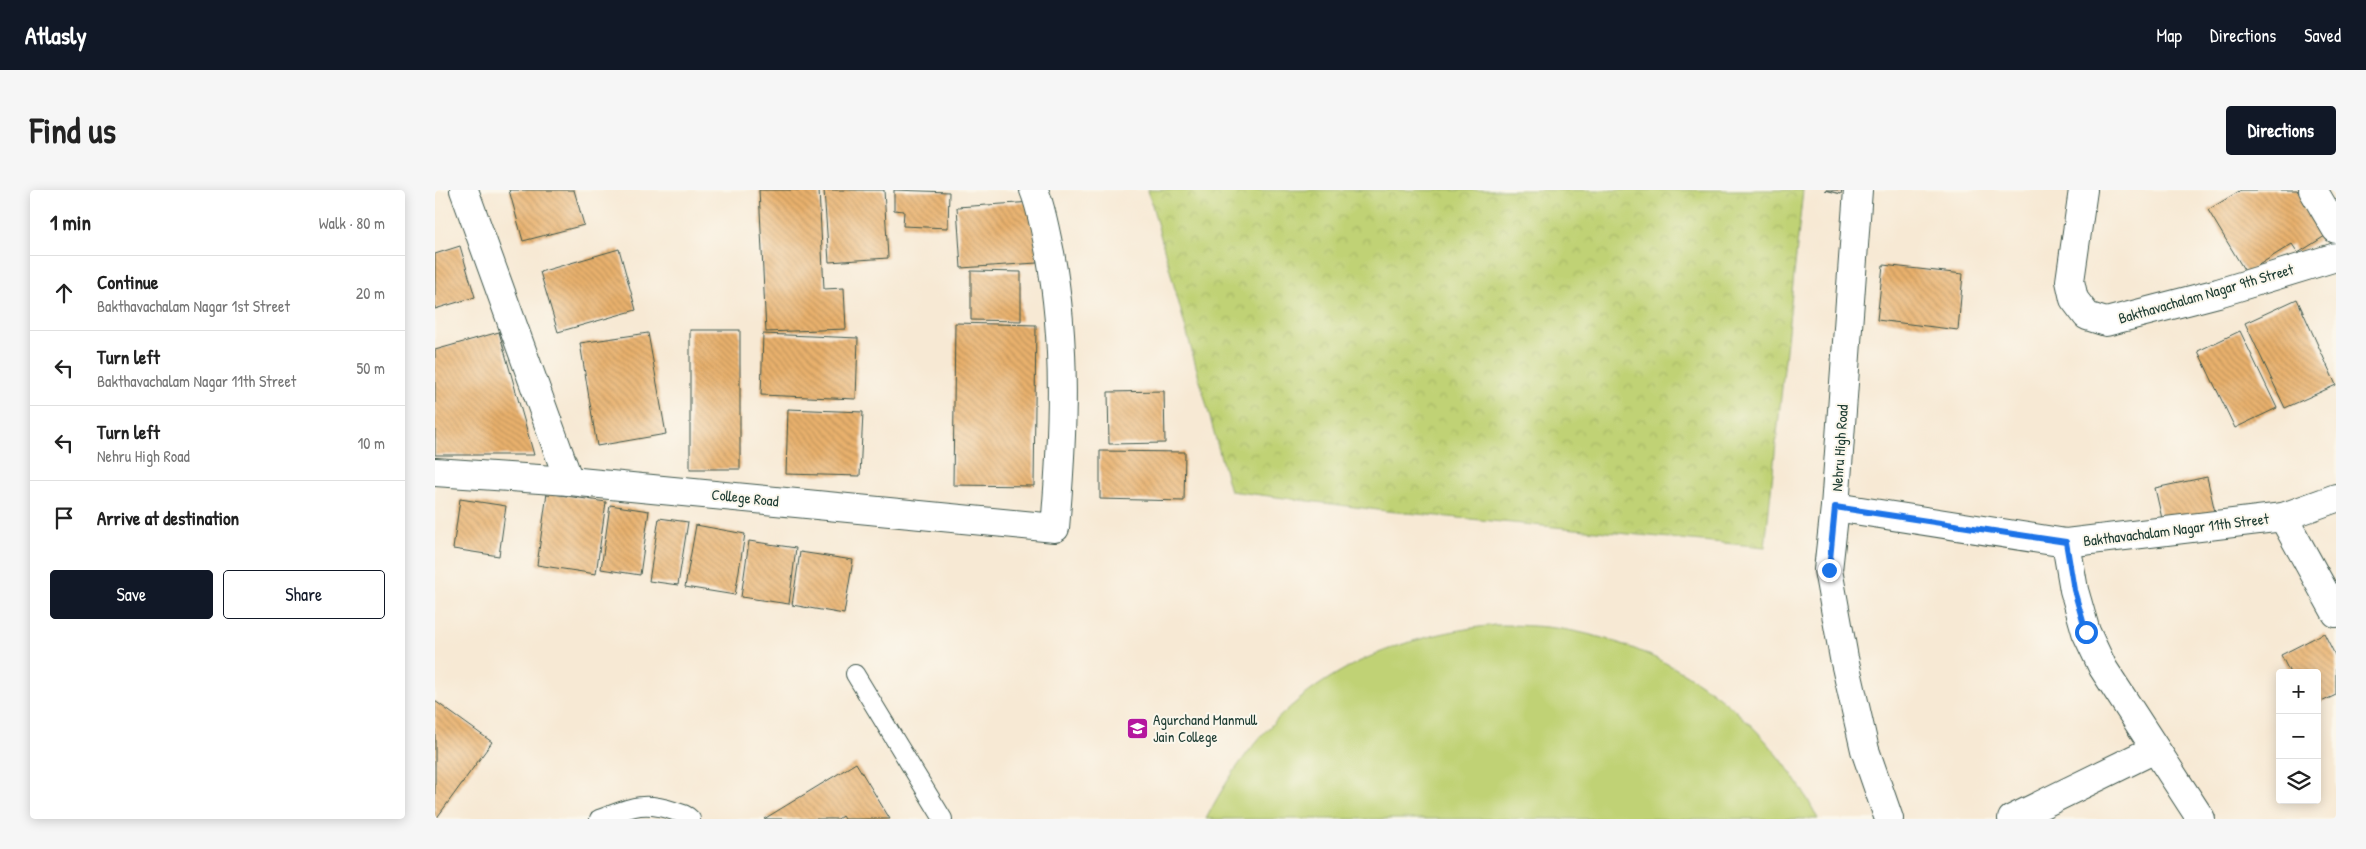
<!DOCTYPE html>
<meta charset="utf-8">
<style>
body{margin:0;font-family:"Patrick Hand",sans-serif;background:#f6f6f6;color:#222}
.controls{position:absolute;right:15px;bottom:15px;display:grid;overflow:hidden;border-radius:5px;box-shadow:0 2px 12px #0003}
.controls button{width:45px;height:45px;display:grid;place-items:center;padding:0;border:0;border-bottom:1px solid #e0e0e0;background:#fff;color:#222;font:25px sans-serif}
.stop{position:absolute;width:15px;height:15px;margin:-11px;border:4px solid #1a73e8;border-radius:50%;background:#fff}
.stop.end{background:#1a73e8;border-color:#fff;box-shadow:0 1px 5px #0008}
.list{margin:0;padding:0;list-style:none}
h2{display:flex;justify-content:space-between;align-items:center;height:65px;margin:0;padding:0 20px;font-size:21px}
h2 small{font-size:16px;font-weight:400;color:#767676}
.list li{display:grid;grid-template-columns:32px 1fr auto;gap:15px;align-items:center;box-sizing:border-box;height:75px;padding:0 20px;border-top:1px solid #e0e0e0}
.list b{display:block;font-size:19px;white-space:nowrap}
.list p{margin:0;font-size:16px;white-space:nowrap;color:#767676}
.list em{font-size:16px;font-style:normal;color:#767676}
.actions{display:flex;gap:10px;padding:15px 20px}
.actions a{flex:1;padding:11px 0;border:1px solid #111827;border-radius:5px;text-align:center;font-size:18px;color:#111827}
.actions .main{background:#111827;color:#fff}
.icon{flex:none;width:28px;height:28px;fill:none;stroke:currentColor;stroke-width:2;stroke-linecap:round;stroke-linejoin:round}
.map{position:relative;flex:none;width:1901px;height:629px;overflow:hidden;border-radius:5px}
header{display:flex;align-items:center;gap:30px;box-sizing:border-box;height:70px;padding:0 25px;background:#111827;color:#fff}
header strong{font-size:24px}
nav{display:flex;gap:28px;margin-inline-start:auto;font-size:18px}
.intro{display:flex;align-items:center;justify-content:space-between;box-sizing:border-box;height:120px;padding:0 30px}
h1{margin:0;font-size:35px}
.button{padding:12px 22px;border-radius:5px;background:#111827;color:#fff;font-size:18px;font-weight:700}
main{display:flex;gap:30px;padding:0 30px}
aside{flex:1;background:#fff;border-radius:5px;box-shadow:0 2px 12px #0003}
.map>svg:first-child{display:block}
</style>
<header>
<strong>Atlasly</strong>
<nav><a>Map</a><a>Directions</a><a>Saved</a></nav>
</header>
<div class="intro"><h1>Find us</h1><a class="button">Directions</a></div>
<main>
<aside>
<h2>1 min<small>Walk · 80 m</small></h2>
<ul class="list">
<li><svg class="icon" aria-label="ahead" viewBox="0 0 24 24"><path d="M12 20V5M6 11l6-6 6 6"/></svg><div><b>Continue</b><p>Bakthavachalam Nagar 1st Street</p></div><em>20 m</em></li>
<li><svg class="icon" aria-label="left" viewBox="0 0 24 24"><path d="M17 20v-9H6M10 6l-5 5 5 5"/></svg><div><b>Turn left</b><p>Bakthavachalam Nagar 11th Street</p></div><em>50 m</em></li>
<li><svg class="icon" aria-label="left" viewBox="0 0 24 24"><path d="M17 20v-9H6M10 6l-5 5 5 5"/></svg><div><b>Turn left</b><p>Nehru High Road</p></div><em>10 m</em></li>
<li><svg class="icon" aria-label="arrive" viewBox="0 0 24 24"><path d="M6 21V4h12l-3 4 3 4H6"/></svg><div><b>Arrive at destination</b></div></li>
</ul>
<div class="actions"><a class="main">Save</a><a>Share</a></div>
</aside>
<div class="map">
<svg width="1901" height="629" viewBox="0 0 1901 629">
<defs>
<pattern id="park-crowns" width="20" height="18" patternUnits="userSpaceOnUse" patternTransform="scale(1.25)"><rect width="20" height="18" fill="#c0d275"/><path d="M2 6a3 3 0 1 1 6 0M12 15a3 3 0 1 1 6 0" fill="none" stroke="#a5b566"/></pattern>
<pattern id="building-back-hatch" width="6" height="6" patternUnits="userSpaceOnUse" patternTransform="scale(1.25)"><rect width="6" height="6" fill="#e9b16d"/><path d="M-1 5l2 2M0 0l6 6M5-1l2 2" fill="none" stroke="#bc915a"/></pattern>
</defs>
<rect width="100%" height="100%" fill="#fbf7ec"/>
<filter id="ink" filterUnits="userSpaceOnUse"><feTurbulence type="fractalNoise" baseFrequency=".02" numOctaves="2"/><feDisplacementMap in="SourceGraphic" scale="10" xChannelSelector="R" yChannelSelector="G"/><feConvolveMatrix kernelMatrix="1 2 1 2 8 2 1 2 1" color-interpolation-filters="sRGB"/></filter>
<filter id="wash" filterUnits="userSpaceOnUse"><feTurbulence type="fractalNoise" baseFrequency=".0096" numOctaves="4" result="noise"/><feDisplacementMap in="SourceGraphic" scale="20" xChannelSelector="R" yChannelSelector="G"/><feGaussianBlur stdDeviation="1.12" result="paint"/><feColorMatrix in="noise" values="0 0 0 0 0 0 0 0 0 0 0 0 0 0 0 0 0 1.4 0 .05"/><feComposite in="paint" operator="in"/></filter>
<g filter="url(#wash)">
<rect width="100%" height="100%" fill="#f7e9d4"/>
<path fill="url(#park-crowns)" stroke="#708854" d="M713 0H1368L1330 357 951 321 795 301Z"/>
<path fill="#c0d275" stroke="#708854" d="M1060 435C1088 435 1116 436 1143 442 1248 464 1336 533 1383 629H771C833 507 926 450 1060 435Z"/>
<g id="blocks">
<g fill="url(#building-back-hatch)">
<path d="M74 0H139L149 35 88 51Z"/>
<path d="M324 0H384L389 99 409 98 411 139 331 142Z"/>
<path d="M389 0H449L453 68 394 72Z"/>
<path d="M459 0 514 2 513 38 468 36 469 21 459 20Z"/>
<path d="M1390 0H1407L1406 4Z"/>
<path d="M1806 0H1862L1890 46 1863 63 1857 54 1811 83 1773 20Z"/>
<path d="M598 12 602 73 526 78 522 17Z"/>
<path d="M25 56 40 107 0 119V64Z"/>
<path d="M184 59 201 120 123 142 105 82Z"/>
<path d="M1448 75 1528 84 1523 140 1442 130Z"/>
<path d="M536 81 586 82V131L536 130Z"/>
<path d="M1862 109 1901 195 1850 218 1810 133Z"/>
<path d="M520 133 601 135 599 296 518 295Z"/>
<rect x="255" y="140" width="50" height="139"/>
<path d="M1805 141 1842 218 1800 238 1763 161Z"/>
<path d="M64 142 99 265H0V160Z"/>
<path d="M213 143 231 244 162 256 145 153Z"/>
<path d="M328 144 423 148 421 209 326 205Z"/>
<path d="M729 201 730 253 674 254 673 202Z"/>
<path d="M353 219 428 222 425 286 351 284Z"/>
<path d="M665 261 750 262 749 311 665 309Z"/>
<path d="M1772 287 1780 322 1728 333 1720 298Z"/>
<path d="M112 303 171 312 161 384 102 375Z"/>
<path d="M25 309 71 316 64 366 18 359Z"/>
<path d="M175 315 214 321 205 385 166 379Z"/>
<path d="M224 328 253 332 243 395 214 391Z"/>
<path d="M261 335 310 344 300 405 250 397Z"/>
<path d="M314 351 361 358 354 414 306 407Z"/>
<path d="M365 362 418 370 409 424 357 415Z"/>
<path d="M1889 443 1901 467V505L1882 514V483H1855L1846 465Z"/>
<path d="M0 511 57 552 1 629H0Z"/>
<path d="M421 573 455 629H409L407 626 403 629H329Z"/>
</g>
</g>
</g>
<g filter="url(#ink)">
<use href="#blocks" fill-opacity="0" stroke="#3f574c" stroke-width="1"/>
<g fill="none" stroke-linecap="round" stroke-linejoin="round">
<defs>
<g id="service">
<path d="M420 484 508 629"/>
<path d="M164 629C194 618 207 610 239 621 246 623 251 624 256 629"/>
</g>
<g id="minor">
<path d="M29 0 134 291"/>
<path d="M1648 0 1635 91 1639 109 1652 126 1671 132 1783 103 1901 67"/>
<path d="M1878 0 1901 39"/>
<path d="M0 282 134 291 620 338C628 245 632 155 615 63 610 41 607 20 599 0"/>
<path d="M1400 317 1631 353 1848 327 1901 308"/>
<path d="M1848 327 1901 423"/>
<path d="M1631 353 1639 400 1651 442 1668 478 1766 629"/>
<path d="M1577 629 1720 559"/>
</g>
<path id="tertiary" d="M1423 0 1400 317 1393 380 1409 468 1430 560 1454 629"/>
</defs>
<use href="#service" stroke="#3f574c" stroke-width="20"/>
<use href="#minor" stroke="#3f574c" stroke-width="30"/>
<use href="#tertiary" stroke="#3f574c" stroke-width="30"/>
<use href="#service" stroke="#fff" stroke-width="18"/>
<use href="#minor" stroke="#fff" stroke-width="28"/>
<use href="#tertiary" stroke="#fff" stroke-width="28"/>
</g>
</g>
<g fill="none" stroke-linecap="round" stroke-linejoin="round" filter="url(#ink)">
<path stroke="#1a73e8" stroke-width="6" d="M1394 380 1400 317 1631 352 1639 400 1651 442"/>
</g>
<defs>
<symbol id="university-square" viewBox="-11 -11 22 22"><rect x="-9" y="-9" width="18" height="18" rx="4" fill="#b5179e" stroke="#fbf7ec"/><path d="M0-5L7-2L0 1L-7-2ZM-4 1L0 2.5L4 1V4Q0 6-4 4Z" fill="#fff"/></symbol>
</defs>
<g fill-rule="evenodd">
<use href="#university-square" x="690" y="526" width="25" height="25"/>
</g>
<g text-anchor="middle" stroke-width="4" stroke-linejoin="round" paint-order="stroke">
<g font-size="15" fill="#1f3d34" stroke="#fbf7ec">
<text transform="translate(1771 104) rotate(-16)" y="5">Bakthavachalam Nagar 9th Street</text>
<text transform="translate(1405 258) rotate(-86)" y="5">Nehru High Road</text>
<text transform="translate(310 308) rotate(6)" y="5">College Road</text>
<text transform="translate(1741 340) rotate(-7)" y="5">Bakthavachalam Nagar 11th Street</text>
</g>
<g font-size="15" fill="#1f3d34" stroke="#fbf7ec" text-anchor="start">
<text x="718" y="535">Agurchand Manmull<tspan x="718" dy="17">Jain College</tspan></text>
</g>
</g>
</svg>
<div class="controls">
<button>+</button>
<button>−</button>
<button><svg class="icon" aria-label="layers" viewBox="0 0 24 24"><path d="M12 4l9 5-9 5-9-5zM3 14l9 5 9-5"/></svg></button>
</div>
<div class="stop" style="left:1651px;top:442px"></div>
<div class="stop end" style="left:1394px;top:380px"></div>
</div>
</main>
